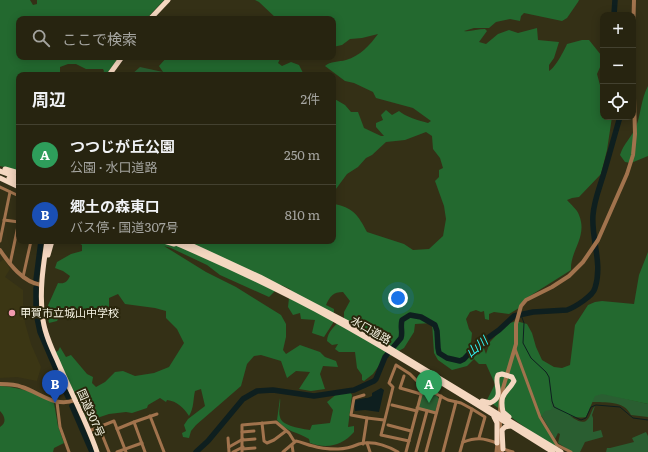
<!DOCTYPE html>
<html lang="ja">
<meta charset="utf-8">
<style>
body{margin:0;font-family:Literata,"Noto Sans JP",serif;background:#2f2c19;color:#f1f3f6}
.controls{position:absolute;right:12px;top:12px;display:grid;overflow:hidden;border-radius:8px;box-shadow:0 2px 10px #0003}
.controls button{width:36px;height:36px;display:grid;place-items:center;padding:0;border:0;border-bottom:1px solid #434130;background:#272410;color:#f1f3f6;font:20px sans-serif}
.you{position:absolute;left:398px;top:298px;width:14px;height:14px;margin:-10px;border:3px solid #fff;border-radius:50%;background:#1a73e8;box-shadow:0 0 0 6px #1a73e833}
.badge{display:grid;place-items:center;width:26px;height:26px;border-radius:50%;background:#f29aaf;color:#fff;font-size:13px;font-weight:700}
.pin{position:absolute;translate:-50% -33px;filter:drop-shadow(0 1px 2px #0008)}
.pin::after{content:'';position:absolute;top:21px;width:14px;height:12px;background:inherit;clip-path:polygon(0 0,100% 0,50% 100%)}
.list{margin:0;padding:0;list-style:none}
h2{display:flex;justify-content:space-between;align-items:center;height:52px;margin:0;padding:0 16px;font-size:17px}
h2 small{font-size:13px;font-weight:400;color:#a4a49f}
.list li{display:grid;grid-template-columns:26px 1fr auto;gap:12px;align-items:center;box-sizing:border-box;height:60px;padding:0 16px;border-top:1px solid #434130}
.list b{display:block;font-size:15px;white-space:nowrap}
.list p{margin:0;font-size:13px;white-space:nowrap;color:#a4a49f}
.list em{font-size:13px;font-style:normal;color:#a4a49f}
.icon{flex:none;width:22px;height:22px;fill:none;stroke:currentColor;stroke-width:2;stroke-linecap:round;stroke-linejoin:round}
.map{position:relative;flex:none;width:648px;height:452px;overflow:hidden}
.search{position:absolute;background:#272410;box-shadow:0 2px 10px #0003;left:16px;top:16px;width:320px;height:44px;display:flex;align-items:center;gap:10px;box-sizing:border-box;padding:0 14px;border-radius:8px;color:#a4a49f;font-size:15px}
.panel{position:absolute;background:#272410;box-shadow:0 2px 10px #0003;left:16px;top:72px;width:320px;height:172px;border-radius:8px}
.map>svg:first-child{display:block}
</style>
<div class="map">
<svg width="648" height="452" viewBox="0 0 648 452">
<rect width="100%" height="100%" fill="#343016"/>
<path fill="#3b3614" d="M4 259 10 269 5 277 23 290V303L25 323 31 344 41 367 37 381 17 377 0 378V262Z"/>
<g fill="#2a5e31">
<path d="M140 67 163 72 169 75H131Z"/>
<path d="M425 390 437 396 439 399 435 412 420 408 419 407 423 391Z"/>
<path d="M602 393 648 404V417L631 415C624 400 605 403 591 402L594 395Z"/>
<path d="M550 396C555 402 579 429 587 420 591 416 591 410 595 406L592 415 593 418V432L601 430 603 437 585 442 580 452H572L558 443 560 434 558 433 555 439 541 415 549 403Z"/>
<path d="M646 432 648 436V452H606L607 448H610L634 442 632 438Z"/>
</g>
<g fill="#23692f">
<path d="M0 0H30L33 5 37 4V0H164L146 19H19V57H119L106 75H102L104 71 103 69H86L76 64H68L60 67V75H19V171L0 166Z"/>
<path d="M255 0H579L578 2 567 18 562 21 524 13 521 16 520 21 510 19 496 22 489 28H474L464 31C470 32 478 29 485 29L487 31 479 42 486 44 498 34 509 30 518 33 537 28 538 40 559 42 554 58 549 65V71C555 68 564 51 567 44L582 40H589L601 55V65L597 74 600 85H603V117H612L607 150 601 174 579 197 572 198 567 200C571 205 577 209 579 215 588 237 570 250 571 270L525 299 519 308 509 314 494 312 489 314V320L485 319 484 311 481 312 476 310 470 312 466 319 469 329 472 333 471 343 483 346 486 354 490 342 507 324 516 321 527 324 532 333 536 347 542 360 554 367 562 368 570 365 575 325 588 305 595 302 602 301 634 304 639 275 648 252V404L602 394 595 396 586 417C571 420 556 411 550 398L552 408 551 410 545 411 540 418 557 447 537 436 487 400 495 384 486 364H479L474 359 467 366 452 370 438 360 434 353 432 323 415 324 414 332 404 348 383 360 373 374 364 381 362 380V375L357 368 355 352H339L335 349 338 344 332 345 327 341C327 332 337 323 344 318V312L350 301 343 292C333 292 330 296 326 305L334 309 333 323 324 337 312 333 315 320 301 319 300 313 293 315 288 307 290 289 281 285 269 297 220 275 207 265 171 248 164 246 206 272 236 287 281 315 286 324V337L283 350 286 354 300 345 320 352 325 357 336 361 338 367 323 366 320 374 325 389 311 391 299 389 310 372 296 371 287 378 281 361 261 355 254 356 247 364 241 386 196 425 191 431 189 438 183 437 182 433 186 431 184 425 188 419 205 406 201 389 195 391C193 400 194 408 189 416 184 408 177 401 167 400L166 402 160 398 148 405 147 408 132 413 126 412 109 414 88 421 55 352 58 351 60 347 66 357 71 355 87 374 93 377 92 383 96 387 105 382 115 372 123 371 135 376 154 373 169 367 184 343 177 329 166 318V311L155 308 125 304 118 294 109 298V307L79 315 73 320H66L67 311 61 314 57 321 49 323 46 310 58 283C65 284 67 282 70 276L63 271 55 268 57 262 71 254 82 251V245L75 241H333V204C353 207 358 215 367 232L404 244 413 250 429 249 443 236 446 219 444 206 435 181 439 177V170L443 168 440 158 433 149 432 136 426 132 405 140 386 142 372 155 366 158 358 167 347 174 333 193V98L345 105 351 112H358L364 128 381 136H384L376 127V123L383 120 381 115 386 110 392 115 399 111C404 116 420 121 428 123L431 121 413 108 376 98 373 92 354 83 345 81 325 66C330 61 339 62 346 60 360 56 370 45 378 34L362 38 350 39 342 45 333 47V19H277L259 2Z"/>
<path d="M167 57H252L254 58 281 57 278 63 282 66 291 62 299 65 303 73 306 74 310 72 314 75H169L163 72 159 66Z"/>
<path d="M648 86V156L631 163 625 162 620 155C624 143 631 138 636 127 641 114 641 99 648 86Z"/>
<path d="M0 386C19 387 38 393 54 403L58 426 64 443 54 448 53 452H0V427C7 423 5 416 0 411Z"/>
<path d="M350 392 352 395 348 427 354 426V432C342 446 327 449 310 443L309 439C298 432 286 432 277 420L280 398C281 404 278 411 280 417 281 426 303 429 310 430L312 425 330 423 333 410 327 402 338 393Z"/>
</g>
<path fill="#0e1f1f" d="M381 388 384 390 379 412 365 410 355 411 354 401C359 398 367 399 372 396V393Z"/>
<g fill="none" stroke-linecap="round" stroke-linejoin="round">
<path stroke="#0e1f1f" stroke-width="1" d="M521 315 524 323 523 343 531 358 546 372 549 377 552 401 554 407 581 420 586 418 591 407 596 405 620 407 633 418 648 420"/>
<g stroke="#0e1f1f" stroke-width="5.5">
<path d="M614 15 615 0"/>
<path d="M36 280 41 241"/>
<path d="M36 288V313L40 332 68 397"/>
<path d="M72 406 92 452"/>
<path d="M196 452 208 441 243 399 257 391 273 390 314 396 354 390 374 381 376 379 385 357 401 338C403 332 400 327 402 320L410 315 421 317 435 325 437 331 438 348 439 353 447 358 460 361 464 359 475 347 499 330 514 316 533 312 567 310C575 307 593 296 595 288 603 263 591 239 593 215 594 201 599 189 603 176 609 156 614 137 620 117"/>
</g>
<g stroke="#a1734d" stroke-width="3">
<path d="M0 187 19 196"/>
<path d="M4 220 19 222"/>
<path d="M0 241 10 192"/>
<path d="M10 264 19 221"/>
<path d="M23 277 31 241"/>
<path d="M515 349 540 417 557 445 571 452"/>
<path d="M52 374 61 370"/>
<path d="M404 376 400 388 421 394"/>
<path d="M364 395 354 398 351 415 367 418"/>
<path d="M57 402 60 427 69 452"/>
<path d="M392 405 417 411"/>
<path d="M417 408 436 413"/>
<path d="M472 409 485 417 479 438"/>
<path d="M150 416 164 452"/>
<path d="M134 422 157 414"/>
<path d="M262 423 264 441 267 443 274 440 286 431"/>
<path d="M388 425 411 431"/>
<path d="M99 427 109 452"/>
<path d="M117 429 134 422 145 452"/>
<path d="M89 431 114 421 126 452"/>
<path d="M242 432 254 431"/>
<path d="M228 438 229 452"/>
<path d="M243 440 255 439"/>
<path d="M409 441 381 435 393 387 389 383 396 365 410 374 423 387 448 400 461 403 472 409 460 452"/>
<path d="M463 442C477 437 483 438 497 443L496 452"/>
<path d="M367 443 370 452"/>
<path d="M363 444 367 418 384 420"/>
<path d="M292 445 293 452"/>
<path d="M229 447 243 439"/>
<path d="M242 449 255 448"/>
<path d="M117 452 142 443"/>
<path d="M233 452 243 447"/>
<path d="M242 452V425L276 422 289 433 294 441"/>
<path d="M283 452 296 441C302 442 307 445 313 446 321 449 331 449 338 449 347 449 352 447 359 444 373 440 386 445 398 452"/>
<path d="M406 452 423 387"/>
<path d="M416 452 427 411"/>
<path d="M426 452 441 396"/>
<path d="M443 452 456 402"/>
<path d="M502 452 503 449 513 452"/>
</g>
<g stroke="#a1734d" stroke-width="4">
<path d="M633 36 634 0"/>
<path d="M0 250C10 265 23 282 41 285"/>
<path d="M0 384C8 384 15 384 22 387 40 393 56 408 75 400"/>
<path d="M500 411 501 395 516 344V324L521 306 526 300 552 287 569 276 583 262 598 240 627 174 633 155 635 134 633 62"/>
<path d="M499 452 500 439V422"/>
</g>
<g stroke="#f4d7c0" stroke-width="5">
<path d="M150 19 168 0"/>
<path d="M109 75 122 57"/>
<path d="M5 169 19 173"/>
<path d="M0 171 19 178"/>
<path d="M0 178 19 187"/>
<path d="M9 178 19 182"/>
<path d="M47 241C43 267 39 293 43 320 45 334 51 347 57 360 70 391 86 420 97 452"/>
<path d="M164 241 174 244"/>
<path d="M171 241C227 265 282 291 335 320 409 361 481 407 553 452"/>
<path d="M182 241 260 277 348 323 561 452"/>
<path d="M48 255 52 241"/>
<path d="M482 401 490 403C506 396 493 384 498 375L502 374 512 377 514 381C507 394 499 392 503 412L509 417"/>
<path d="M494 417 497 423V443"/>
<path d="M503 449 502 430 505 427 510 426"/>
</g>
</g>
<circle fill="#f29aaf" stroke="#2a260c" stroke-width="1.5" cx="12" cy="313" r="4"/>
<g text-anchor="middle" stroke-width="4" stroke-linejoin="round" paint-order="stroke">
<g font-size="11" fill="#f6f4e4" stroke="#2a260c" text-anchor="start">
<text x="20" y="317">甲賀市立城山中学校</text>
</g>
<g font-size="11" fill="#f6f4e4" stroke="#2a260c">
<text transform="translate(371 330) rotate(30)" y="4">水口道路</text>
<text transform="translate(91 413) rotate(66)" y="4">国道307号</text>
</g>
<g font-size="12" font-style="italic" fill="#32f8fa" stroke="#2a260c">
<text transform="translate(477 347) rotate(-39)" y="4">山川</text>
</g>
</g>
</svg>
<div class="controls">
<button>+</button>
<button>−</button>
<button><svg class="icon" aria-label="locate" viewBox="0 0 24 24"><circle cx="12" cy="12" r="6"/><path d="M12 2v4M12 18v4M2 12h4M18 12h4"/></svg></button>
</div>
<div class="you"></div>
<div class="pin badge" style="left:429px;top:403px;background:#2e9e5b">A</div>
<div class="pin badge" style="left:55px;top:403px;background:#1a4fb4">B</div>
<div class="search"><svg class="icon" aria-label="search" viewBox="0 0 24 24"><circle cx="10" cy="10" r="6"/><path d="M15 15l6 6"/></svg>ここで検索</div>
<section class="panel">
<h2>周辺<small>2件</small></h2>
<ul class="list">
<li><span class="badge" style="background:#2e9e5b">A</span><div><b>つつじが丘公園</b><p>公園 · 水口道路</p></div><em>250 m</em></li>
<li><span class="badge" style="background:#1a4fb4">B</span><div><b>郷土の森東口</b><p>バス停 · 国道307号</p></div><em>810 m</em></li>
</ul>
</section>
</div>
